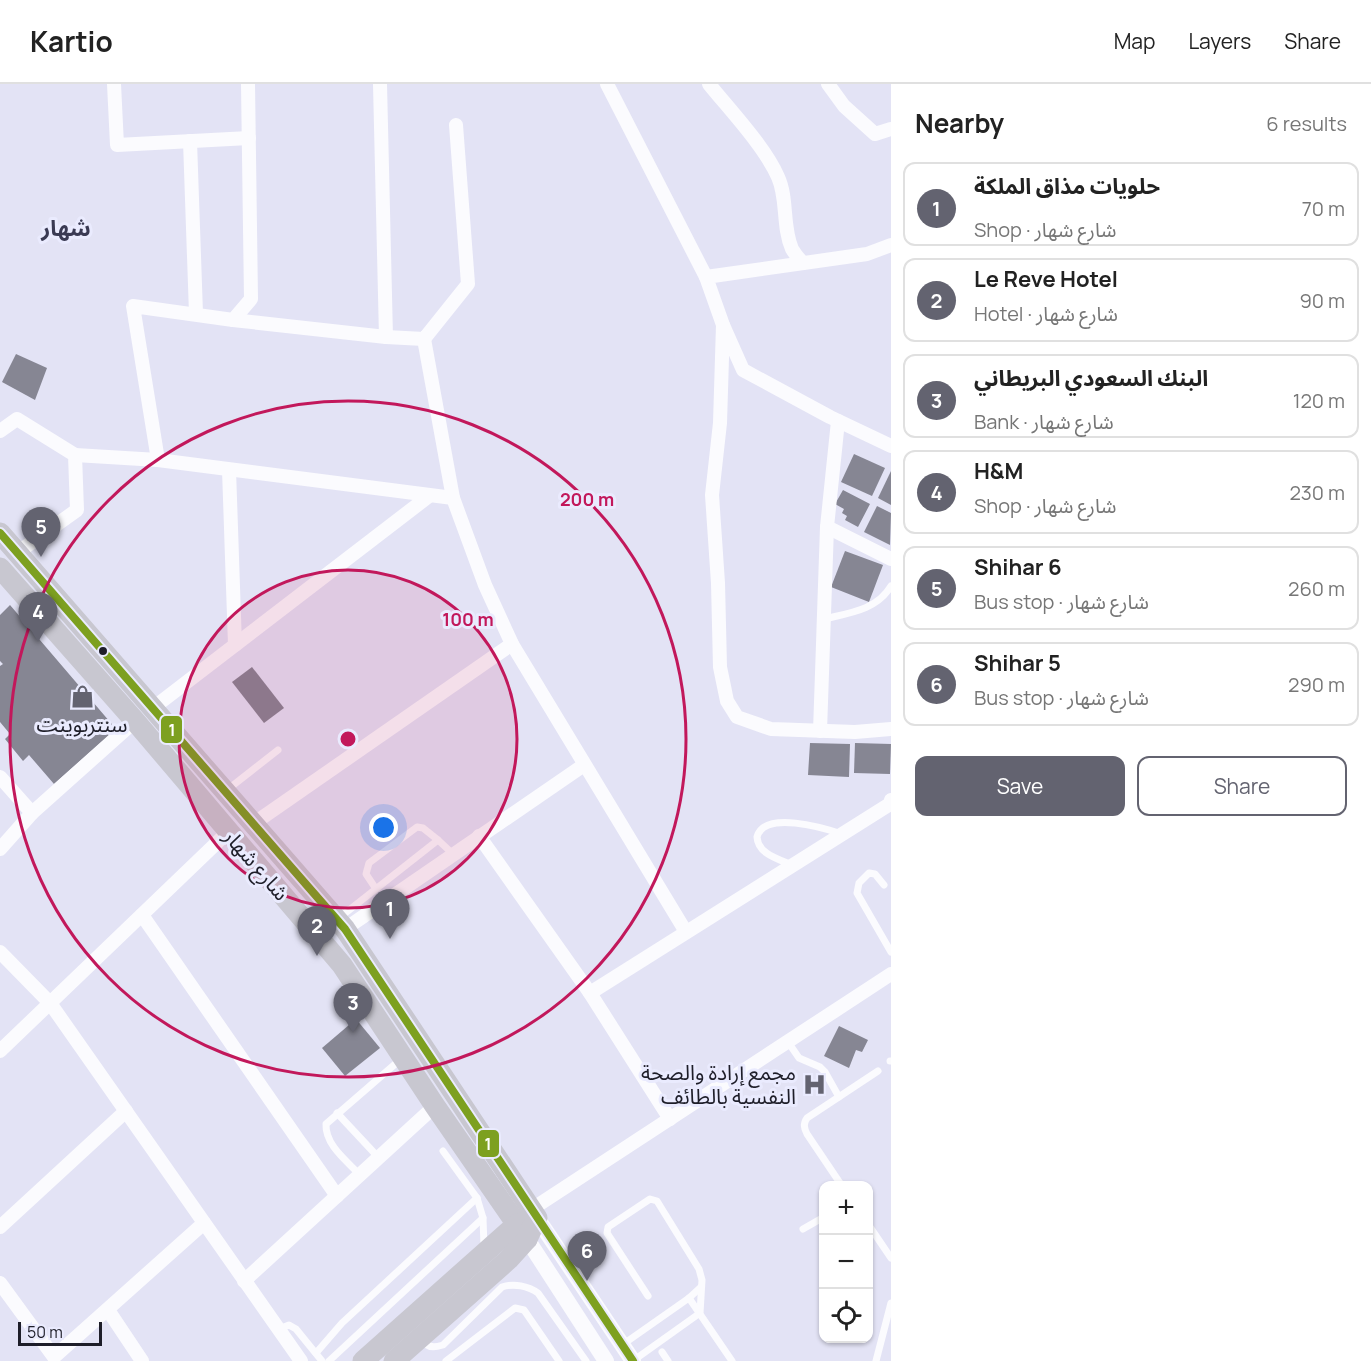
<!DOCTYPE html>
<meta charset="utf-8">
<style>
body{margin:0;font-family:Manrope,"Noto Sans Arabic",sans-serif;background:#f6f6f6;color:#222}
.controls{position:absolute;right:18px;bottom:18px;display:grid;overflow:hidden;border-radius:12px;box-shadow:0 2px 4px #0004}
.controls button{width:54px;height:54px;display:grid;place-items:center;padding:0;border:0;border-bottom:2px solid #e0e0e0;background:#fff;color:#222;font:30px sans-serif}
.scale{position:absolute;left:18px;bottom:15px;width:84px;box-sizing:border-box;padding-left:6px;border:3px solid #1e1e29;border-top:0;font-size:16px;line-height:21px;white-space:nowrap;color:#1e1e29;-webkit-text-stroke:4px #eaebfe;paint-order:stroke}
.you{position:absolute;left:384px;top:744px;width:21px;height:21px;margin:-15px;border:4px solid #fff;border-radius:50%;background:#1a73e8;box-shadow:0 0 0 9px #1a73e833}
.badge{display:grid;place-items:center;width:39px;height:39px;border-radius:50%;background:#636370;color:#fff;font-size:20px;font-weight:700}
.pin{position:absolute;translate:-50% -50px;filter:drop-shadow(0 2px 3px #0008)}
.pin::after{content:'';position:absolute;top:32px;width:21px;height:18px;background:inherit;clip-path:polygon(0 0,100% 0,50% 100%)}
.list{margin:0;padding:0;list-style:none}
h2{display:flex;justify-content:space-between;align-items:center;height:78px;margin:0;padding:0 24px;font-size:26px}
h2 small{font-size:20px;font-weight:400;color:#767676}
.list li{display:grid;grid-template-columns:39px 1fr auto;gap:18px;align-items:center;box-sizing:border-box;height:84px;margin:0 12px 12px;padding:0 12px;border:2px solid #e0e0e0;border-radius:12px}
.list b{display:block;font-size:22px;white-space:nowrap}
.list p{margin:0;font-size:20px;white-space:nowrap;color:#767676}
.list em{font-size:20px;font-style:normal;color:#767676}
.actions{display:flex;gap:12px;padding:18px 24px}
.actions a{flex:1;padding:14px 0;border:2px solid #636370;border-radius:12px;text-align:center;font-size:21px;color:#636370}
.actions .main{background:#636370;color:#fff}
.icon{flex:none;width:33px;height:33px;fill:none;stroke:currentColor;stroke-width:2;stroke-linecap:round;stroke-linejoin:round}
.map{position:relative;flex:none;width:891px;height:1277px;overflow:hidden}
header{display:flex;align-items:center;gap:36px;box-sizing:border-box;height:84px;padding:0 30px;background:#fff;border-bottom:2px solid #e0e0e0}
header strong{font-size:28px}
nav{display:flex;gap:33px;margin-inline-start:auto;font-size:21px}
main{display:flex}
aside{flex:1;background:#fff}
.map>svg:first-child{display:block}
</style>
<header>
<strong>Kartio</strong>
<nav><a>Map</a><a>Layers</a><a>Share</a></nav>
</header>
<main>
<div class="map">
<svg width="891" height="1277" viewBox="0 0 891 1277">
<rect width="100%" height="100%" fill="#e3e3f5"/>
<g fill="#868693">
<path d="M16 270 47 284 35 316 2 298Z"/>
<path d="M854 370 885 384 872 412 841 398Z"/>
<path d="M891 387V421L878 414Z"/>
<path d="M843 406 870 420 858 443 845 436 847 432 842 429 844 425 835 420Z"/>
<path d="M877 422 891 429 890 461 864 448Z"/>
<path d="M845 467 883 481 869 518 831 503Z"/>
<path d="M10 521 116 645 54 700 29 671 23 677 5 655 10 650 0 638V582L3 580 0 577V531Z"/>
<path d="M252 583 284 624 264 639 232 598Z"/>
<path d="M810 659 850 660 849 693 808 691Z"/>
<path d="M855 659 891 660 890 690 854 689Z"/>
<path d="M356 935 380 964 345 992 322 964Z"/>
<path d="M839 942 868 956 862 968 856 966 849 984 824 972Z"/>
</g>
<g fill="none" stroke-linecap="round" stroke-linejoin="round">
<g stroke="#fbfbfe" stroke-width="7">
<path d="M824 535C849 529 877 526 891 502"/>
<path d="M227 706 278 666"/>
<path d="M792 781C778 775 758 770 757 753 764 726 824 744 842 750"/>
<path d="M884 801 875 790 869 789 859 799 857 809 891 868"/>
<path d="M376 805 366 790 369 779 417 743 423 744 438 756"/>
<path d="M339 834 438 756 453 770"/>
<path d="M788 958 799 974 820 983 825 988 839 1013"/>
<path d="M890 977H891"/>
<path d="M337 1029 379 1074"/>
<path d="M360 1091C347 1077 325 1061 326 1040L401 975"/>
<path d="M842 1102 807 1050C804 1044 803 1040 807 1034L878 987"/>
<path d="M483 1134 484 1163"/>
<path d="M868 1140 891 1174"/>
<path d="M803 1145 824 1133"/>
<path d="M689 1214 732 1277"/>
<path d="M279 1245 289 1241 296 1245 322 1277"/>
<path d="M429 1255 425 1260C431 1264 436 1263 443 1261L502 1203C514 1199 528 1202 538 1209L586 1277"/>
<path d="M622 1261 689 1214 701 1203"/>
<path d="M662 1268 668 1277"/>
<path d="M316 1269 342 1239 477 1114"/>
<path d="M634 1276 700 1229 702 1196 699 1185 657 1117 650 1115 608 1143 607 1149 648 1212"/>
<path d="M329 1277 483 1134 477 1114 443 1067"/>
<path d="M446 1277 515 1224 524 1226 559 1277"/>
<path d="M876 1277 891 1219"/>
</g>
<g stroke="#fbfbfe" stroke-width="14">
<path d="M114 0 117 61 249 54"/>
<path d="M380 0 386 253"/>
<path d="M607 0 706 193"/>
<path d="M709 0C730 26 765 63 778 93 788 115 782 142 792 165 795 170 799 175 803 179"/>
<path d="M828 0 844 22 875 50 891 45"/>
<path d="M190 57 196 230"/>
<path d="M891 161 867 170 706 193 723 241 743 286 830 333 891 362"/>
<path d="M233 236 386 253 424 255 468 200 456 41"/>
<path d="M723 241 720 339 712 411 718 499 720 583 727 617 737 633 771 645 855 648 891 645"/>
<path d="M424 255 453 414"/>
<path d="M838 337 827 443 891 475"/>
<path d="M0 347 17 335 75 371 77 426 17 469"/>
<path d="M75 371 158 376 453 414 485 501 512 560 686 848"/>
<path d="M158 376 133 222 233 236 251 215 248 0"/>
<path d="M229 386 235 561"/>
<path d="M153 624 429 412"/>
<path d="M820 647 827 443"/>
<path d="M0 693 32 729"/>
<path d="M253 740 512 560"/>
<path d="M479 752 590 909 670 1035"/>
<path d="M0 765 32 729 135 637"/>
<path d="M142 831 337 1112"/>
<path d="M345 845 584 681"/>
<path d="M0 868 50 919 301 1277"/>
<path d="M590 909 890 720 891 716"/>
<path d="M0 967 228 748"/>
<path d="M532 1125 891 890"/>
<path d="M0 1143 126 1027"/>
<path d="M244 1197 435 1022"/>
<path d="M0 1199 54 1273 204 1139"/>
<path d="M108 1226 142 1277"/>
</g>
<g stroke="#fbfbfe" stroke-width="16">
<path d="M537 1134 633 1277"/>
<path d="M527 1155 606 1277"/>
</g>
<g stroke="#c8c7d0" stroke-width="21">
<path d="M0 449 345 845 537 1134"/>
<path d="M0 484 135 637 342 881 435 1022 527 1155"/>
<path d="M363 1277 517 1140 531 1136"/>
<path d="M394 1277 509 1175 527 1155 533 1142"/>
</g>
<defs>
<path id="bus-1" d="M0 449 345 845 633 1277"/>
</defs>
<use href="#bus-1" stroke="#eaebfe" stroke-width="12"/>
<use href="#bus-1" stroke="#7da020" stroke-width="8"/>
</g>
<circle cx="348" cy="655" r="169" fill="#c2185b" fill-opacity=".12"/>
<g fill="none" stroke="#c2185b" stroke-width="3">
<circle cx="348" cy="655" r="169"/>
<circle cx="348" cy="655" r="338"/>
</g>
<defs>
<symbol id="shop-bare" viewBox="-9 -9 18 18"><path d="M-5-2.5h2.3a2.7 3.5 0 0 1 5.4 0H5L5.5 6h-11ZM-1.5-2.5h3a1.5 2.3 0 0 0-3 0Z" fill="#636370" stroke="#eaebfe" stroke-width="2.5" paint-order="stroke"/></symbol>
<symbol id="hospital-bare" viewBox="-9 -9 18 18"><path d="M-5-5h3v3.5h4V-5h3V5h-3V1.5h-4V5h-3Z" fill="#636370" stroke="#eaebfe" stroke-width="2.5" paint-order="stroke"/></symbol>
</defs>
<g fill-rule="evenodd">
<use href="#shop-bare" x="66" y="596" width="33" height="33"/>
<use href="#hospital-bare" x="798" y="984" width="33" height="33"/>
</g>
<circle fill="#1e1e29" stroke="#eaebfe" stroke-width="2" cx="103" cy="567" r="5"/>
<g text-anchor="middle" stroke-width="6" stroke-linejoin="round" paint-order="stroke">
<g font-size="21" fill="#1e1e29" stroke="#eaebfe">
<text x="82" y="648">سنتربوينت</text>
<text x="796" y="996" text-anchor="end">مجمع إرادة والصحة<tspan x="796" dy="24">النفسية بالطائف</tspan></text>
</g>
<g font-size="21" fill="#1e1e29" stroke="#eaebfe">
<text transform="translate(256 781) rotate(49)" y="7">شارع شهار</text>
</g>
<g font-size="22" font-weight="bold" fill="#3a3a53" stroke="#eaebfe">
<text x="66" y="152">شهار</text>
</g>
</g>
<circle cx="348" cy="655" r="9" fill="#c2185b" stroke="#eaebfe" stroke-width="3"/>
<g font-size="18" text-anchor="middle" font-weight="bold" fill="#c2185b" stroke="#eaebfe" stroke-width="6" stroke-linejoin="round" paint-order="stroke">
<text x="587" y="422">200 m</text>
<text x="468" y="542">100 m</text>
</g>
<g stroke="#eaebfe" stroke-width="2">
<rect x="160" y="631" width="23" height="29" rx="6" fill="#7da020"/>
<rect x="477" y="1045" width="23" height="29" rx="6" fill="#7da020"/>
</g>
<g font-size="16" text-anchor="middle" font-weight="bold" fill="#fff">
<text x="172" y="652">1</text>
<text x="488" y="1066">1</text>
</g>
</svg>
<div class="controls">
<button>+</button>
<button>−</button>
<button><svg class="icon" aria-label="locate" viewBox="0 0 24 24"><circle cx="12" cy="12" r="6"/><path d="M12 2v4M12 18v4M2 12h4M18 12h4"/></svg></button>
</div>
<div class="scale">50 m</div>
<div class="you"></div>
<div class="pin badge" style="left:390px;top:855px">1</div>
<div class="pin badge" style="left:317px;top:872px">2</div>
<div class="pin badge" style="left:353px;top:949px">3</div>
<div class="pin badge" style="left:38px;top:558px">4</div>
<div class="pin badge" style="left:41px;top:473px">5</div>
<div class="pin badge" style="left:587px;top:1197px">6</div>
</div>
<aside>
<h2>Nearby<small>6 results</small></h2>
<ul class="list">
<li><span class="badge">1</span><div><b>حلويات مذاق الملكة</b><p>Shop · شارع شهار</p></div><em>70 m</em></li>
<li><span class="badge">2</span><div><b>Le Reve Hotel</b><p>Hotel · شارع شهار</p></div><em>90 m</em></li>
<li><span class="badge">3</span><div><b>البنك السعودي البريطاني</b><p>Bank · شارع شهار</p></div><em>120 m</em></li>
<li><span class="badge">4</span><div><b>H&amp;M</b><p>Shop · شارع شهار</p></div><em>230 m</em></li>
<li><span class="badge">5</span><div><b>Shihar 6</b><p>Bus stop · شارع شهار</p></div><em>260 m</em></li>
<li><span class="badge">6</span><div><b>Shihar 5</b><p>Bus stop · شارع شهار</p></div><em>290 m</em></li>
</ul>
<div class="actions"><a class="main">Save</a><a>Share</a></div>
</aside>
</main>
